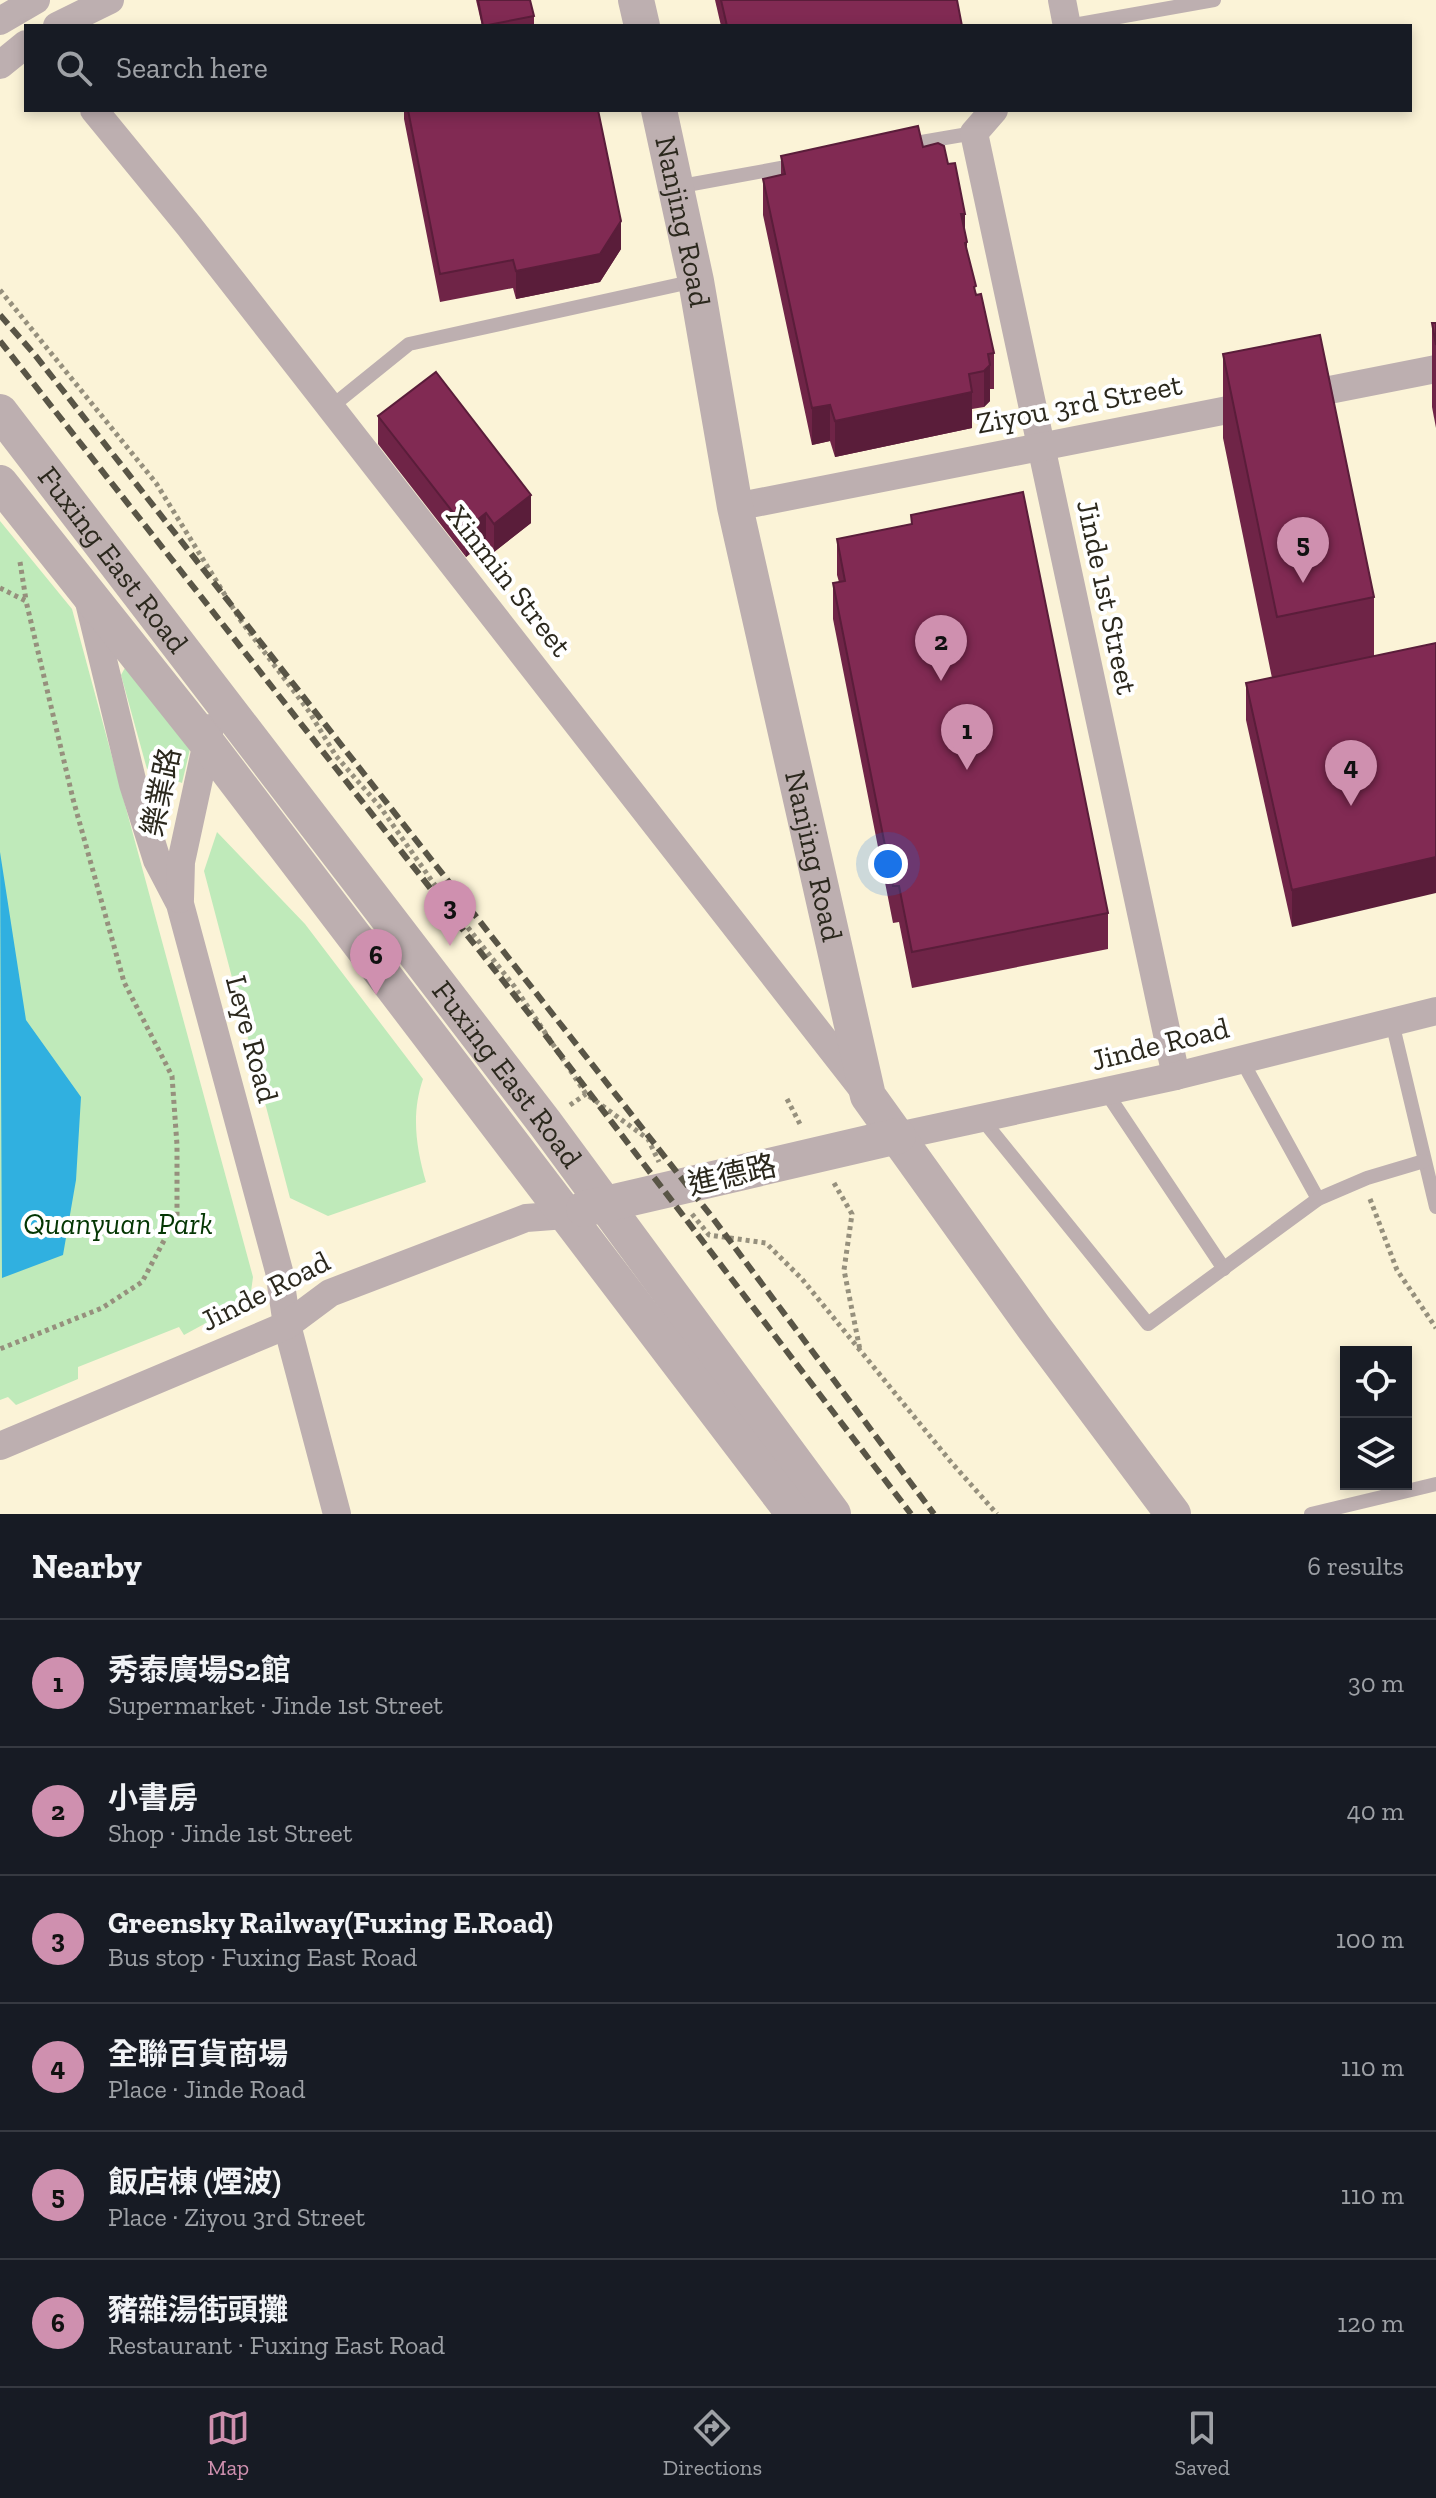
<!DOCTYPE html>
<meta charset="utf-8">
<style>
body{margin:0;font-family:"Zilla Slab","Noto Sans TC",serif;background:#20242c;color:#f1f3f6}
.controls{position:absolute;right:24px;bottom:24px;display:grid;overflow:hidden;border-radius:0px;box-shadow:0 4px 12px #0003}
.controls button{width:72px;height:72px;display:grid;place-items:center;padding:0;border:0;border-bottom:2px solid #363941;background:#171b24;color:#f1f3f6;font:40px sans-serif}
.you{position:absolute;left:888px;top:864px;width:28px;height:28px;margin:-20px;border:6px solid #fff;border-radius:50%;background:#1a73e8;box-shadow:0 0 0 12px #1a73e833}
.badge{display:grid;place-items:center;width:52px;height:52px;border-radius:50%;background:#cf90af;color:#111;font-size:26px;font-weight:700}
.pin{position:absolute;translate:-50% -66px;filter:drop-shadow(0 2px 4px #0008)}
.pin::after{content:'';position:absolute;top:42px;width:28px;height:24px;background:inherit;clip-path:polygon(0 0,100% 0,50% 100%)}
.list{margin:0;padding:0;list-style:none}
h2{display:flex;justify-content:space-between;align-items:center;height:104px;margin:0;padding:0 32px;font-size:34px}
h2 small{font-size:26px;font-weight:400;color:#9ea1a6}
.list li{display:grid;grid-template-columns:52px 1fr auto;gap:24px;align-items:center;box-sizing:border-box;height:128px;padding:0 32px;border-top:2px solid #363941}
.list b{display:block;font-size:30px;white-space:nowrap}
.list p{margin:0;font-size:26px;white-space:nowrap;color:#9ea1a6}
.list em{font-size:26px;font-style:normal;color:#9ea1a6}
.icon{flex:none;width:44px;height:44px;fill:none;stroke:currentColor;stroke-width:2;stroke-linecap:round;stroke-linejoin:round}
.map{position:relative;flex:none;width:1436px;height:1514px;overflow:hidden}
.search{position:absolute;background:#171b24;box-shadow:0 4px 12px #0003;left:24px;right:24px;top:24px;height:88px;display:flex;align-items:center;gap:20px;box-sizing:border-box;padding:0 28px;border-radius:0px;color:#9ea1a6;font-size:30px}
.sheet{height:872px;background:#171b24}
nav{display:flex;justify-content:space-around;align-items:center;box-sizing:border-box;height:112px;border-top:2px solid #363941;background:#171b24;font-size:22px;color:#9ea1a6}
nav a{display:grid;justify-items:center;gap:4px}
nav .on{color:#cf90af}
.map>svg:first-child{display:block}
</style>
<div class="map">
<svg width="1436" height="1514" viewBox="0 0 1436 1514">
<rect width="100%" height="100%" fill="#fbf3d7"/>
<g fill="#bfeaba">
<path d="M0 521 72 609 253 1277 250 1299 184 1335 179 1327 78 1367V1379L16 1405 8 1397 0 1400Z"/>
<path d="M126 666 191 745 182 783 147 769 121 675Z"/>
<path d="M217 832 305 924 423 1079C411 1114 416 1147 426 1182L328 1216 290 1198 204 871Z"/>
</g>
<path fill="#30b0e0" d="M0 852 26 1020 81 1097 76 1180 63 1255 2 1278Z"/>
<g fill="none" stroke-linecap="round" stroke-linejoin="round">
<g stroke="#96907d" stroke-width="5" stroke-dasharray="4 4" stroke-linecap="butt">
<path d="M0 290 156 483 241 621 308 710 336 756 381 808 439 891 514 986 586 1094 648 1139 659 1162"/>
<path d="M20 562 26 600"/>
<path d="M0 588 26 601 73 799 124 982 172 1076 177 1145V1216L142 1282 102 1308 0 1349"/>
<path d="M787 1099 801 1126"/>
<path d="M570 1105 586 1094"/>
<path d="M834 1183 852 1214 844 1270 860 1350"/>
<path d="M1370 1199 1397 1270 1436 1328"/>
<path d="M692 1214 709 1235 766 1243 802 1279 951 1462 997 1514"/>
</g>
<g stroke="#bdafb0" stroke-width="14">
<path d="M1068 26 1214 0"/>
<path d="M904 145 974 133"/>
<path d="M676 187 797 165"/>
<path d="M331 407 409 344 695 281"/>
<path d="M1392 1022 1436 1207"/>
<path d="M1241 1059 1318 1199"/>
<path d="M1106 1092 1224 1269"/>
<path d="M982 1119 1148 1324 1318 1199 1367 1178 1424 1161"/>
<path d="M1311 1514 1436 1484"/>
</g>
<g stroke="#bdafb0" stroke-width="28">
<path d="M1062 0 1067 26"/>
<path d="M0 21 36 0"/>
<path d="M57 26 110 0"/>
<path d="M0 65 26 44"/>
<path d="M94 110 189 226 864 1091"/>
<path d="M994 110 974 133 1176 1076"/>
<path d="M735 507 1436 369"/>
<path d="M88 598 133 784 157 860 180 904 279 1271 287 1325 337 1514"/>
<path d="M180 899 181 862 210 728"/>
<path d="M898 1136 1176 1076 1436 1011"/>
<path d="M0 1446 287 1325 330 1293 526 1218 566 1215"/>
</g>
<g stroke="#bdafb0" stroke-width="36">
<path d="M636 0 642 26"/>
<path id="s1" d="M659 110 696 281 735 507 868 1096 1035 1329 1173 1514"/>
<path id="s2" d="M0 412 545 1123 833 1514"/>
<path d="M0 483 207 743 794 1514"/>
<path d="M584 1209 898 1136"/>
</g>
<g stroke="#595546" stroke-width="6" stroke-dasharray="12 6" stroke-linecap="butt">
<path d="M0 315 35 355 712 1217 934 1514"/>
<path d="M0 341 530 1015 911 1514"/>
</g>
</g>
<g fill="#6f2447">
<path d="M476 0H530L534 16V25L482 26Z"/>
<path d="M715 0H957L962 26H721Z"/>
<path d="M404 110H598L621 249 600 282 516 299 513 288 440 302 404 119Z"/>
<path d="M923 147 965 233 967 253 976 295 994 353V389H990V401L984 407 972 409V428L835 457 830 441 812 445 763 215V179L781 175V156Z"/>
<path d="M1432 323H1436V428L1432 407Z"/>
<path d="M1223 354 1374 597V656L1292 927 1246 720V683L1272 678 1223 438Z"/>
<path d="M378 416 531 523 494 552 486 541 466 557 378 444Z"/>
<path d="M911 515 1108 913V949L912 988 899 922 893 923 833 619V583L839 582 837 575V539L911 524Z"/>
</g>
<g fill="#5a1d3a">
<path d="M961 214H965V243L967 242V278Z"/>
<path d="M621 221V249L600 282 516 299V271Z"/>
<path d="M990 365V401L984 407V371Z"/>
<path d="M972 392V428L835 457V421Z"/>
<path d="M830 405V441L812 445V408Z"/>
<path d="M531 495V523L494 552V524Z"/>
<path d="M486 513V541L466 557V529Z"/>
<path d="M1436 857V893L1292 927V890Z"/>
</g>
<g fill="#812a53" stroke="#5a1d3a" stroke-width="2">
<path d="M478 0H530L534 16 483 26Z"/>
<path d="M721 0H957L962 26H727Z"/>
<path d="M408 110H598L621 221 600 254 516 271 513 260 440 274Z"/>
<path d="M918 126 923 147 938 143 944 146 948 164 955 163 965 214H961L967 242 965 243 976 286 974 287 976 295 981 294 994 353 988 354 990 365 984 371 969 374 972 392 835 421 830 405 812 408 763 179 785 174 781 156Z"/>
<path d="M1432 323H1436V345Z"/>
<path d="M1320 335 1374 597 1277 617 1223 354Z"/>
<path d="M436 372 531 495 494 524 486 513 466 529 378 416Z"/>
<path d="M1023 492 1108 913 912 952 899 886H893L833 583 845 581 837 539 912 524 911 515Z"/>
<path d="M1436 643V857L1292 890 1246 683Z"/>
</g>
<g text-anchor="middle" stroke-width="8" stroke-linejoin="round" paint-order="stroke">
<g font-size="30" fill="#2b281d" stroke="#fff">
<text dy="10" stroke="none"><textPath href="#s1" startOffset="114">Nanjing Road</textPath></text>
<text transform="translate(1079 404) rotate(-11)" y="10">Ziyou 3rd Street</text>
<text dy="10" stroke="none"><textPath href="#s2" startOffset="186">Fuxing East Road</textPath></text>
<text transform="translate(509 581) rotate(52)" y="10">Xinmin Street</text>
<text transform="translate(1107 597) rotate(78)" y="10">Jinde 1st Street</text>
<text transform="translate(161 792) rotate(-78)" y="10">樂業路</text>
<text dy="10" stroke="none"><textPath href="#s1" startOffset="762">Nanjing Road</textPath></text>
<text transform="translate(252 1039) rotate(75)" y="10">Leye Road</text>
<text transform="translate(1160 1044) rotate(-14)" y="10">Jinde Road</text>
<text dy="10" stroke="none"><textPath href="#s2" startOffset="834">Fuxing East Road</textPath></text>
<text transform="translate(732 1175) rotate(-13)" y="10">進德路</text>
<text transform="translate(265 1291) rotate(-27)" y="10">Jinde Road</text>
</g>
<g font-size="30" font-style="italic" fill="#043603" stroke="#fff">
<text x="118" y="1234">Quanyuan Park</text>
</g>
</g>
</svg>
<div class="controls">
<button><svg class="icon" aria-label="locate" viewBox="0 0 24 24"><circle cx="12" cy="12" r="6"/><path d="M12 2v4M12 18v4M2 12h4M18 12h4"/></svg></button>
<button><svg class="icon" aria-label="layers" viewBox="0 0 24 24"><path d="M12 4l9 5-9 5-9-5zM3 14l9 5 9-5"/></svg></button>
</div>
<div class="you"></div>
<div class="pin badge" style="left:967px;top:770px">1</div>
<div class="pin badge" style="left:941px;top:681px">2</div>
<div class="pin badge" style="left:450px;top:946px">3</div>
<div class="pin badge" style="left:1351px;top:806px">4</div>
<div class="pin badge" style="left:1303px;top:583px">5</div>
<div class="pin badge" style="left:376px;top:995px">6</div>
<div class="search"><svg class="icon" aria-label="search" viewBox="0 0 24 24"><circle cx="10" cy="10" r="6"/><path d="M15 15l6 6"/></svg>Search here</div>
</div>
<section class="sheet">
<h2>Nearby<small>6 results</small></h2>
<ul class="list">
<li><span class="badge">1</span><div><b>秀泰廣場S2館</b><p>Supermarket · Jinde 1st Street</p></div><em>30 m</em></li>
<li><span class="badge">2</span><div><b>小書房</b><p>Shop · Jinde 1st Street</p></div><em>40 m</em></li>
<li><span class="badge">3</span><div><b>Greensky Railway(Fuxing E.Road)</b><p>Bus stop · Fuxing East Road</p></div><em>100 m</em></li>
<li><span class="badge">4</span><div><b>全聯百貨商場</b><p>Place · Jinde Road</p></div><em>110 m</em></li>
<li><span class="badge">5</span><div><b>飯店棟 (煙波)</b><p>Place · Ziyou 3rd Street</p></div><em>110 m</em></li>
<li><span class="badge">6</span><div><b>豬雜湯街頭攤</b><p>Restaurant · Fuxing East Road</p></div><em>120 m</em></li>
</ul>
</section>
<nav>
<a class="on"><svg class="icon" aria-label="map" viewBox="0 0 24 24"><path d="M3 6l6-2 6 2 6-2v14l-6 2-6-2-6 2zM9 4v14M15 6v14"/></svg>Map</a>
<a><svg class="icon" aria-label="directions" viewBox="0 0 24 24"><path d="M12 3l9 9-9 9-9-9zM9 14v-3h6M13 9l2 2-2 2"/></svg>Directions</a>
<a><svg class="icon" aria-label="saved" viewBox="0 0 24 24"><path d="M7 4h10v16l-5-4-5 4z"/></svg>Saved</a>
</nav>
